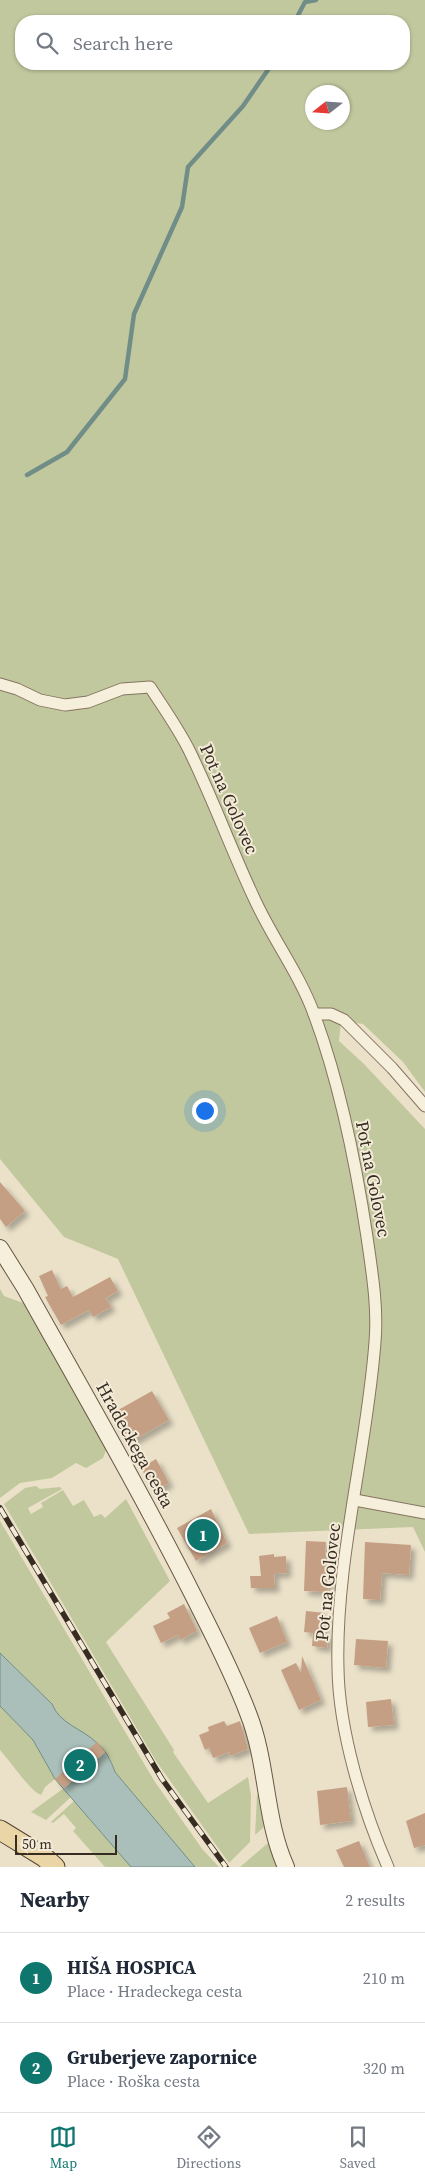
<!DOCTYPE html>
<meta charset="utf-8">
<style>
body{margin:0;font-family:"Source Serif 4",serif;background:#f2f2f3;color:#1f2937}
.compass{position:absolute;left:305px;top:85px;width:45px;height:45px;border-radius:50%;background:#fff;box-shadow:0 1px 4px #0004;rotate:253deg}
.scale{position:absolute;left:15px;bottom:12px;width:102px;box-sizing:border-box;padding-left:5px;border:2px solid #372c22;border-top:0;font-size:14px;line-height:18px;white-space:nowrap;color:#372c22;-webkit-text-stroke:4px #f3ebd8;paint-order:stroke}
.you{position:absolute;left:204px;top:1110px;width:18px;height:18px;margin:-12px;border:4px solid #fff;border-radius:50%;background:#1a73e8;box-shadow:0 0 0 8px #1a73e833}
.badge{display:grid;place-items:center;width:32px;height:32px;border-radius:50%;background:#0f766e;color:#fff;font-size:16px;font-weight:700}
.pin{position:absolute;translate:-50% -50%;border:2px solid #fff;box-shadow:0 1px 5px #0006}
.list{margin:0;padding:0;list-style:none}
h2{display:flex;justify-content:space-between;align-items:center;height:65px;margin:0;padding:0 20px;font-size:21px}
h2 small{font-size:16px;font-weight:400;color:#747a83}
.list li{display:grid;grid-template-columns:32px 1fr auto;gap:15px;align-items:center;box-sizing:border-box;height:90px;padding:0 20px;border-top:1px solid #e0e1e3}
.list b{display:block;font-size:19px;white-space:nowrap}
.list p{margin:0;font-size:16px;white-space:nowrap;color:#747a83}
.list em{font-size:16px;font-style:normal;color:#747a83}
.icon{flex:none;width:28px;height:28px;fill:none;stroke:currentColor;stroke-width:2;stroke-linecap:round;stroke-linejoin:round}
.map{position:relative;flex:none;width:425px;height:1867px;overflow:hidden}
.search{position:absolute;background:#fff;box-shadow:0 1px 4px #0004;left:15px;right:15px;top:15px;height:55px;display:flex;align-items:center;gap:12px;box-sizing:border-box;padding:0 18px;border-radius:20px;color:#747a83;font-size:19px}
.sheet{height:245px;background:#fff}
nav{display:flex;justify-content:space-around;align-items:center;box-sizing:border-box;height:70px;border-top:1px solid #e0e1e3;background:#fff;font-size:14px;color:#747a83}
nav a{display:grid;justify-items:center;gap:2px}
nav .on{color:#0f766e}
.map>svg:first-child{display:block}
</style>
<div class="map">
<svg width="425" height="1867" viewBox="0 0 425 1867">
<defs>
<filter id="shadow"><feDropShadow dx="4.5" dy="4.5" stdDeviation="2.5" flood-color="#0004"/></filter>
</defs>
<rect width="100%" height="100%" fill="#ebe1c9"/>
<g fill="#c2c89e" fill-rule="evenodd">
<path d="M0 0H425V1092L403 1062 363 1024 341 1021 339 1041 364 1064 425 1129V1552L413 1527 249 1534 118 1259 64 1237 0 1159ZM21 21H404V64H21ZM312 92H342V122H312Z"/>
<path d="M0 1289 4 1296 26 1304 107 1448 103 1458 86 1468 76 1463 52 1478 20 1483 0 1498Z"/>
<path d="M36 1486 40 1489 60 1487 62 1489 28 1508 31 1514 43 1507 41 1503 63 1490 73 1506 84 1500 94 1517 101 1514 105 1518 126 1499 170 1581 106 1642 174 1750 173 1752 208 1803 248 1777 251 1795 250 1842 229 1863 156 1761 4 1504 25 1488Z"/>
<path d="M0 1521 155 1782 203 1850 219 1867H195L115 1772C111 1761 105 1750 96 1742 81 1729 60 1724 52 1704L0 1653Z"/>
<path d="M0 1706 33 1740 55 1779 45 1787 41 1795C30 1791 10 1761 0 1750Z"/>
<path d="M64 1788 71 1797 46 1820 31 1812Z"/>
<path d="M259 1794 264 1827 255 1835 257 1795Z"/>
<path d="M74 1801 131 1867H105L73 1831 76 1828 64 1814 53 1823 51 1822Z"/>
<path d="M268 1843 278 1867H240Z"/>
</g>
<path fill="#aabfb9" stroke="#718d87" d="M0 1653 52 1704C60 1724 81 1728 96 1742 106 1750 111 1761 115 1772L195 1867H131L55 1779 33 1740 0 1706Z"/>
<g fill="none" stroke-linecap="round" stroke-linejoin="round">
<g stroke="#718d87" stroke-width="4.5">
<path d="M295 21 305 2 316 0"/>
<path d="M27 475 67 452 125 379 134 314 182 207 188 167 243 106 272 64"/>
</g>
</g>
<g fill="#c59f83" filter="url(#shadow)">
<path d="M0 1182 25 1211 6 1227 0 1219Z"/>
<path d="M52 1270 61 1289 67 1286 73 1297 110 1277 118 1291 106 1298 111 1307 93 1317 89 1310 61 1325 45 1297 48 1296 39 1276Z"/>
<path d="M152 1391 169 1420 127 1444 111 1414Z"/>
<path d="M156 1459 169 1483 154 1491 141 1468Z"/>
<path d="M211 1509 227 1543 196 1561 177 1528Z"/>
<path d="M306 1541 326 1542 324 1569H329L328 1592 304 1591Z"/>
<path d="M365 1542 411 1545 409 1575 382 1573 380 1600 363 1599Z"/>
<path d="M274 1554V1557L286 1556 287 1573 274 1574 275 1588H251L250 1576H261L259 1556Z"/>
<path d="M184 1604 197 1631 180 1640 178 1635 161 1643 153 1626 170 1618 167 1613Z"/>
<path d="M306 1611 325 1613 323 1634H328L327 1648 312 1646 313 1633 304 1632Z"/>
<path d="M277 1616 287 1642 260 1653 249 1628Z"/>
<path d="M356 1639 388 1641 386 1668 354 1665Z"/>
<path d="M302 1656 321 1700 299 1710 281 1670 296 1663 301 1673Z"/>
<path d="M391 1699 394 1725 368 1727 366 1702Z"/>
<path d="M224 1721 227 1726 240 1721 248 1749 230 1756 229 1752 213 1758 209 1748 205 1750 199 1735 209 1731 208 1727Z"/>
<path d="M97 1742 105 1752 64 1788 55 1779Z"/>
<path d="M347 1787 351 1821 320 1825 317 1791Z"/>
<path d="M425 1813V1845L414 1848 406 1821Z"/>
<path d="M359 1841 370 1867H344L336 1850Z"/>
</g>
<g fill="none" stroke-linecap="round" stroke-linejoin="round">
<defs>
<g id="street">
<path d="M0 684 17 689 40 700 65 705 88 702 122 689 150 687C163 707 178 728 189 750 213 799 231 849 254 898 272 938 299 973 314 1014 340 1084 356 1164 367 1237 372 1272 378 1307 375 1342 367 1451 335 1560 338 1669 339 1731 363 1810 388 1867"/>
<path d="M314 1014H331L344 1020 392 1068 425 1106"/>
<path d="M355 1500 425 1513"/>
</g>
<path id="secondary" d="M0 1248 25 1288C82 1390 141 1492 194 1597 213 1635 233 1673 248 1713 268 1763 264 1818 286 1867"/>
<path id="primary" d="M0 1830 44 1857 55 1867"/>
</defs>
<use href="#street" stroke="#857460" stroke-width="13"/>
<use href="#secondary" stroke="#675643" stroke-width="18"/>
<use href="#primary" stroke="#544333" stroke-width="21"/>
<use href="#street" stroke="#f6efdc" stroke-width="11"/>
<use href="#secondary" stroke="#f6efdc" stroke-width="16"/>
<use href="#primary" stroke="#e9d5a6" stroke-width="19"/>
<defs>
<path id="rail" d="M0 1508 162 1779 226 1867"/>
</defs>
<use href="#rail" stroke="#372c22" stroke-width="5.5"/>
<use href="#rail" stroke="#f3ebd8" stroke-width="4" stroke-dasharray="11" stroke-linecap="butt"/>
</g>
<g text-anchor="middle" stroke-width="4" stroke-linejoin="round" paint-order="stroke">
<g font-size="18" fill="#372c22" stroke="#f3ebd8">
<text transform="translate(229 799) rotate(66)" y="6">Pot na Golovec</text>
<text transform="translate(373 1179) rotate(79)" y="6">Pot na Golovec</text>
<text transform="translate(135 1445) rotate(61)" y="6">Hradeckega cesta</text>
<text transform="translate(328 1582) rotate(-84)" y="6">Pot na Golovec</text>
</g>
</g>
</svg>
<svg class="compass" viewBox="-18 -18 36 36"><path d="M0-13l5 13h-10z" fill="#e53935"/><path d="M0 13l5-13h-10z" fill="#747a83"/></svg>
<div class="scale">50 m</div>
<div class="you"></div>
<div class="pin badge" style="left:203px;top:1535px">1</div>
<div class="pin badge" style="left:80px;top:1765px">2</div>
<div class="search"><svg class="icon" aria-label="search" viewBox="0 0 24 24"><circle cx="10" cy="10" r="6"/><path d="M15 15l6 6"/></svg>Search here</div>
</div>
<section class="sheet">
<h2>Nearby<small>2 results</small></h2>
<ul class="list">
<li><span class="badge">1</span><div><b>HIŠA HOSPICA</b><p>Place · Hradeckega cesta</p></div><em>210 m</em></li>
<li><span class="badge">2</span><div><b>Gruberjeve zapornice</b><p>Place · Roška cesta</p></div><em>320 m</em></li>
</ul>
</section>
<nav>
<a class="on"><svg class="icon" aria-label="map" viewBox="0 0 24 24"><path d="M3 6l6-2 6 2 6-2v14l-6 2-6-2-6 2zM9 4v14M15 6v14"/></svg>Map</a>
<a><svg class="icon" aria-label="directions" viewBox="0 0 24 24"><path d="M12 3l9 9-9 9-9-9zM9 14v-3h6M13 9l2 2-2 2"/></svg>Directions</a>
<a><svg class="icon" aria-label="saved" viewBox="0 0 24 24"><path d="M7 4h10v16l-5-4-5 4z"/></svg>Saved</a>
</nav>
